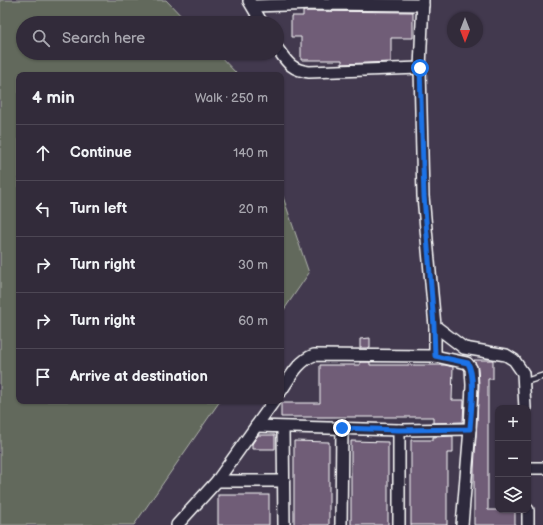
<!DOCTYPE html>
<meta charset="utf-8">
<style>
body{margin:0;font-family:"Balsamiq Sans",sans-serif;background:#3a3342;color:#f1f3f6}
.controls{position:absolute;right:12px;bottom:12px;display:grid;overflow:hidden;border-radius:8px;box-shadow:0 1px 3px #0004}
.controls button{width:36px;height:36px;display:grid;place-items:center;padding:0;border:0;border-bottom:1px solid #4d4754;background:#322b3a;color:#f1f3f6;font:20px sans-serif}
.compass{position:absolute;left:447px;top:12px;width:36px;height:36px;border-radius:50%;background:#322b3a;box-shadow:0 1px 3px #0004;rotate:180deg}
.stop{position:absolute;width:12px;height:12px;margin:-9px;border:3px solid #1a73e8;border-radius:50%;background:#fff}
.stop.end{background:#1a73e8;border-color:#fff;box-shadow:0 1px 4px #0008}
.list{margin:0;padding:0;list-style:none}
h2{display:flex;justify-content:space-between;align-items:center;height:52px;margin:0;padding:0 16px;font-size:17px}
h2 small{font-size:13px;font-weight:400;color:#a8a7af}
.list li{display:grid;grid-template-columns:26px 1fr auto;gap:12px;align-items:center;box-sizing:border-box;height:56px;padding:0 16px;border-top:1px solid #4d4754}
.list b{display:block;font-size:15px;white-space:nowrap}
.list em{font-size:13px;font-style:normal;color:#a8a7af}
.icon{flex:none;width:22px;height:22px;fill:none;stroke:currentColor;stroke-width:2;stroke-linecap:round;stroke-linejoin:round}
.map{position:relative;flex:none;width:543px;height:525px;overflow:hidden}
.search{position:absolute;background:#322b3a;box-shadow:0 1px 3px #0004;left:16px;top:16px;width:268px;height:44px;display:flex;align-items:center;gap:10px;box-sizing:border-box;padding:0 14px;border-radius:22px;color:#a8a7af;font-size:15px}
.panel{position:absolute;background:#322b3a;box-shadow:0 1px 3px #0004;left:16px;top:72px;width:268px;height:332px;border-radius:8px}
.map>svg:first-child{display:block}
</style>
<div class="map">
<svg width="543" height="525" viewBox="0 0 543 525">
<rect width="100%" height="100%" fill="#42394e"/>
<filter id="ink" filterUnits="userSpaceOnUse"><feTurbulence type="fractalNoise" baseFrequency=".025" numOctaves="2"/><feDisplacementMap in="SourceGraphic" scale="8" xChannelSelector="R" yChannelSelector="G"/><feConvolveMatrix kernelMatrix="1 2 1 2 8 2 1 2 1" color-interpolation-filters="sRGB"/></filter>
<g filter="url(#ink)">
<g fill="#62695b" stroke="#b0b4ad">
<path d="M0 0H166L188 23H23V53H217L238 75H19V401H220L134 525H0Z"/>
<path d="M281 191 309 273 281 314Z"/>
</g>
<g fill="#6f5d77" stroke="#fff">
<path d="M303 11 413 12V38H391V62L342 64V60H301V37H291V16H303Z"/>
<path d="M370 338V348H360V339Z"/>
<path d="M474 360H493V379H488V510H515V525H474V470L479 385 478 368Z"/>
<path d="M360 362H370V365H445L453 367 452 400H464L463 422 433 423V417H281V403H320V365H360Z"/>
<path d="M258 435H275V449H252V444Z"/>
<path d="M453 436V453H447V525H411V440H433V437Z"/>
<path d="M294 441 329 442V525H294Z"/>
<path d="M351 441 388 442V525H351Z"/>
<rect x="218" y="495" width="51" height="30"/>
</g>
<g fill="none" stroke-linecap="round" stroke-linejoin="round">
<defs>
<path id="service" d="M524 382 543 376"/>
<g id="minor">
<path d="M249 1 262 23"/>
<path d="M253 6 317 4 423 5"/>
<path d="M277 48C287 62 291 70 309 72L420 68 423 0"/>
<path d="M420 68 423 196 435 326V356"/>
<path d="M435 326 464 348 506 355 514 360 523 373 525 408"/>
<path d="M281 391C290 378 298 361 314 355L435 356 467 363 471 368 472 385 470 429 462 525"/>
<path d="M256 426 399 430 470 429"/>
<path d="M283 428 284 525"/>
<path d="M399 430V525"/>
<path d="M528 468H543"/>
<path d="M217 481H283"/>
<path d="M528 510V525"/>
<path d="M177 525 217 481 274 401"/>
<path d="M341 525 342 428"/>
</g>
</defs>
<use href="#service" stroke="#fff" stroke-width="8"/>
<use href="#minor" stroke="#fff" stroke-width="14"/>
<use href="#service" stroke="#2f2a3d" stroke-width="5.5"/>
<use href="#minor" stroke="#2f2a3d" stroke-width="11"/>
</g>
</g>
<g fill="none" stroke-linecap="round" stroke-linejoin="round" filter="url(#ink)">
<path stroke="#1a73e8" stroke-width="5" d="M342 428 399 430 470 429C471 412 476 377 468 363L435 356 434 326 424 196 420 68"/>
</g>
</svg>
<div class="controls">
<button>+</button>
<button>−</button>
<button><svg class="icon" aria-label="layers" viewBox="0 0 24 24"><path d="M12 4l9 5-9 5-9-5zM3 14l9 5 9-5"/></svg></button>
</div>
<svg class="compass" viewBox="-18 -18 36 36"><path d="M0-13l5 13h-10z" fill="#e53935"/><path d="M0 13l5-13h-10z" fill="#a8a7af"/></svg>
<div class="stop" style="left:420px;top:68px"></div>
<div class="stop end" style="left:342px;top:428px"></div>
<div class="search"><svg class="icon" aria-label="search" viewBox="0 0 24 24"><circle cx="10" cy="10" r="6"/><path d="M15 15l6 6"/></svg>Search here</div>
<section class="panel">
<h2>4 min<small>Walk · 250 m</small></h2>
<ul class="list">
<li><svg class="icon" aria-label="ahead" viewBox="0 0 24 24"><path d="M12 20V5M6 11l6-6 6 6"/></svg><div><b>Continue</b></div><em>140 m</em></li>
<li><svg class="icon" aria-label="left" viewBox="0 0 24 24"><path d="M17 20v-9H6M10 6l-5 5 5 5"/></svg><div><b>Turn left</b></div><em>20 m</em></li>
<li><svg class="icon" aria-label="right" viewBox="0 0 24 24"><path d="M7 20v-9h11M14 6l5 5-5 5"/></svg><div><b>Turn right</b></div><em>30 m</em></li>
<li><svg class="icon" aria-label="right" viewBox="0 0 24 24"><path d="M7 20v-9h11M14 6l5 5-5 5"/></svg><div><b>Turn right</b></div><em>60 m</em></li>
<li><svg class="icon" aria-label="arrive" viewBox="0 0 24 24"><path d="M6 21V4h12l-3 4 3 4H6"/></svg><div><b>Arrive at destination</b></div></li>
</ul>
</section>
</div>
